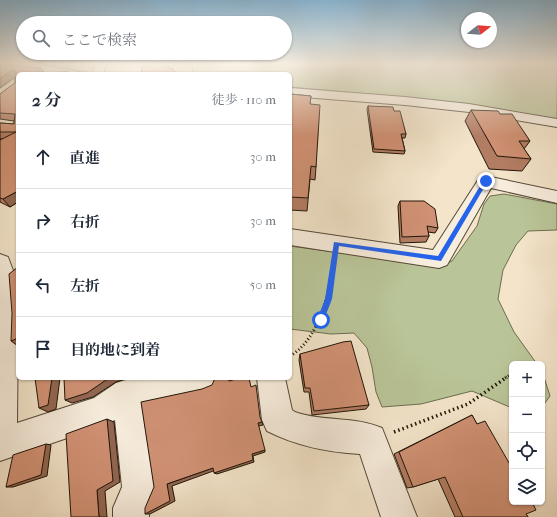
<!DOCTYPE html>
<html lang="ja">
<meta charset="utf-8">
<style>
body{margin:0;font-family:"IM FELL French Canon","Noto Serif JP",serif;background:#f6f6f7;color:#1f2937}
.controls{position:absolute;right:12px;bottom:12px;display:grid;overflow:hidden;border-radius:6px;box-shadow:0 1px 3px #0004}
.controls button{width:36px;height:36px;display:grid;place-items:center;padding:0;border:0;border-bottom:1px solid #e0e1e3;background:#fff;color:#1f2937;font:20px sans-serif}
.compass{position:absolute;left:461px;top:12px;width:36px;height:36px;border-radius:50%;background:#fff;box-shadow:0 1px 3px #0004;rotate:73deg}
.stop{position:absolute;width:12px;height:12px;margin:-9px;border:3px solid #2563eb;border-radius:50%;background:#fff}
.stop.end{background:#2563eb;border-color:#fff;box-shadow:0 1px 4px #0008}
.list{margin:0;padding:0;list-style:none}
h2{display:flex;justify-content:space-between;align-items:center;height:52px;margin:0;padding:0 16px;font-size:17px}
h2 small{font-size:13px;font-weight:400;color:#747a83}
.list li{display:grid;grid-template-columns:26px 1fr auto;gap:12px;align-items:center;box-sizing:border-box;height:64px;padding:0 16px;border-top:1px solid #e0e1e3}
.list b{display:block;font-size:15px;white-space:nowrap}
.list em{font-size:13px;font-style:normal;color:#747a83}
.icon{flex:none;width:22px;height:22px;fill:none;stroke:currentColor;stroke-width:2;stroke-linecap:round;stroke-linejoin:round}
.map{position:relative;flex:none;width:557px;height:517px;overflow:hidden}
.search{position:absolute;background:#fff;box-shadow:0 1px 3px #0004;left:16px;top:16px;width:276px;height:44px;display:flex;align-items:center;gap:10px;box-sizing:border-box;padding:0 14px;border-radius:22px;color:#747a83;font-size:15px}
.panel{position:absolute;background:#fff;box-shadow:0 1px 3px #0004;left:16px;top:72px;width:276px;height:308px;border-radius:6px}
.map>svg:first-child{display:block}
</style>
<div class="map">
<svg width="557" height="517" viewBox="0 0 557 517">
<rect width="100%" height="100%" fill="#f3e4ca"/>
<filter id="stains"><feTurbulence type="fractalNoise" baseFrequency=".005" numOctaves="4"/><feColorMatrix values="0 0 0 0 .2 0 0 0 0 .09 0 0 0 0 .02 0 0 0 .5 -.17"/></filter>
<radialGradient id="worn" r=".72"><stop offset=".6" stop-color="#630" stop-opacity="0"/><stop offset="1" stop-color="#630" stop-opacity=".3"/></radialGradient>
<g fill="#b9c598" stroke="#6c6d50">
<path d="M69 64H102L84 72 67 68Z"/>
<path d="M192 64H557V120L414 98 290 87V74H193Z"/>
<path d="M504 194 557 204V230L528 231 516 245 503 270 498 299 514 332 537 364H512V408L472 391 421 404 382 407 376 392 372 367 367 348 354 333 331 334 290 329V246L439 266 452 261 477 226 484 204 490 196Z"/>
<path d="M542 371 550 396 542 407Z"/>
</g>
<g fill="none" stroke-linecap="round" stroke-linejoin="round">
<defs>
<g id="street">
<path d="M0 64 38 65 75 71 79 72 81 74H54L0 68Z"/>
<path d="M97 64H107L103 74H91Z"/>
<path d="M290 88 405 97 469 104 557 119V127L469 112 405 105 290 96Z"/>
<path d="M486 176 557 191V203L491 188 447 265 439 268 290 245V229L433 250 480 177Z"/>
<path d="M0 254 8 257 14 273 18 319 17 423 94 398 116 383 132 378H218L214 388 204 392 144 405 158 488 149 508V517H113V508L122 487 115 420 102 426 0 461Z"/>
<path d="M257 378H285L292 410 295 412C323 422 355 416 382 428L417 517H381L360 454C326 452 297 446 267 431L262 420Z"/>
</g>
</defs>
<use href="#street" stroke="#554938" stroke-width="2"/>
<path stroke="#201508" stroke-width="2.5" stroke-dasharray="1 2" stroke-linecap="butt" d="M332 269 333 263"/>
<g stroke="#201508" stroke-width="3" stroke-dasharray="1 2.5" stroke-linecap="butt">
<path d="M290 356C317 341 329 297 332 268"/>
<path d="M505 378 512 374"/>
</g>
<path stroke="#201508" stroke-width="3.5" stroke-dasharray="1.5 3" stroke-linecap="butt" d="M394 432 468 404 507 377"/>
<use href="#street" fill="#f7eddd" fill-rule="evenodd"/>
</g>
<g fill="#b37d64" stroke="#201508">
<path d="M0 64 41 68 44 73 68 72 69 74H18V202L10 207 0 202V140L2 139H0V123L14 124V121L0 119V94L15 83V77L14 78 0 88Z"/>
<path d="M42 64H57L55 66Z"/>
<path d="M290 94 311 96 310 104 316 167 315 180 310 179 307 211 290 210Z"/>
<path d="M368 106 394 111 406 134 405 138H402L405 151 404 154 373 152 367 109Z"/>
<path d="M471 110 500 114 530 141 524 149 531 159 522 171 489 169 465 121Z"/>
<path d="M400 201 438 228 435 233 428 232 429 236 426 242 400 243 398 206Z"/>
<path d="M300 354 369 405 366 409 312 415 309 392H304L299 360Z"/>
<path d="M472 415 526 514 528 517H455L438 479 413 487 407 488 394 454Z"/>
</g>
<g fill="#926651" stroke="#201508">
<path d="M41 68 44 74 35 73Z"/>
<path d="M14 70 18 77 14 78 0 88V79L10 71Z"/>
<path d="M18 191V202L10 207 3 199Z"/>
<path d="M18 338V346L11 341Z"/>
<path d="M52 378H60L56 409 48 412 39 408Z"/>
<path d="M109 378H128L116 382 93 397 72 403 65 400Z"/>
<path d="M107 419 114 422 120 482 105 491 107 517H99L97 490Z"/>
<path d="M262 422 263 425 259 426 258 423Z"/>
<path d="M46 444 51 445 47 476 13 487H6Z"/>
<path d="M265 450V452L253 456 254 462 217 474 214 473 252 454Z"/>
<path d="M213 468 216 470 172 486 175 501 150 514H145L167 484Z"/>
</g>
<g fill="#d09174" stroke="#201508">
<path d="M0 64 41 68 35 73 68 72 66 74H18V191L3 199 0 198V140L16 132H0V123L14 124 15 114 0 113V94L15 83 16 72 14 70 10 71 0 79Z"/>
<path d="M143 64H168V68H172L177 74H141Z"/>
<path d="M290 94 311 96 310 104 320 105 316 167 311 166 308 198 290 197Z"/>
<path d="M368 106 393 107 394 111H400L406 134H401L405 151 374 149Z"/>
<path d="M471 110 498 111 500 114H512L530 141H519L531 159 497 156Z"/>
<path d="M400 201H424L435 209 438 228 427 226 429 236 402 237Z"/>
<path d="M18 267V338L11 341 12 313 9 274Z"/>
<path d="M351 341 369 405 314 411 310 388H305L300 354 343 342Z"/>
<path d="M35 378H52L48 405 39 408Z"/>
<path d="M64 378H109L87 393 65 400Z"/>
<path d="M215 378H228L229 381 239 378H249L251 387 256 385 260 417 262 422 258 423 265 450 252 454 253 460 214 473 213 468 167 484 170 501 145 514V508L154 487 141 402 202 389 212 385Z"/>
<path d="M472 415 477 424 485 421 512 468V502H532L536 510 526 514 528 517H463L445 477 413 487 399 452Z"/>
<path d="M107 419 113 481 97 490 99 517H71L66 434Z"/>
<path d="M46 444 41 475 6 487 13 455Z"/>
</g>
<linearGradient id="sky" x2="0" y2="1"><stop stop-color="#8ab8d7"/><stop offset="0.47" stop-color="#faf3e7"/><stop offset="1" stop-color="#faf3e7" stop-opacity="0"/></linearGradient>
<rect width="557" height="136" fill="url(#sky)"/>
<path fill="#2563eb" d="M486 180 488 181 441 261 339 246 332 299 323 322H318L317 320 325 299 334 242 438 256 483 181Z"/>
<rect width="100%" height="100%" filter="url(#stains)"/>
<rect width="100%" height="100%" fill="url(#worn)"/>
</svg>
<div class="controls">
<button>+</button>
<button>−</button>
<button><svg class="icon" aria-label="locate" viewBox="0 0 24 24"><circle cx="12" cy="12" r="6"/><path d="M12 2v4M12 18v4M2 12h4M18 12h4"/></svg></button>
<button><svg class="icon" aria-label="layers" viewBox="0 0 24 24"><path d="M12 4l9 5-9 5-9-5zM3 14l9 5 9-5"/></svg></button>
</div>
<svg class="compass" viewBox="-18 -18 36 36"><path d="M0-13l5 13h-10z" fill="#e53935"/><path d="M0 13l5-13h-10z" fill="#747a83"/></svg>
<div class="stop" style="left:321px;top:320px"></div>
<div class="stop end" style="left:486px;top:181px"></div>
<div class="search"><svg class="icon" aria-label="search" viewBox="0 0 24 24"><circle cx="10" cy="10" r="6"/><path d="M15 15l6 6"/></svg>ここで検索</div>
<section class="panel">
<h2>2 分<small>徒歩 · 110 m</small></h2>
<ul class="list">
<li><svg class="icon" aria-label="ahead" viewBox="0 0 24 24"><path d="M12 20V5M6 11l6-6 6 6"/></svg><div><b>直進</b></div><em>30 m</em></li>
<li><svg class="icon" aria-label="right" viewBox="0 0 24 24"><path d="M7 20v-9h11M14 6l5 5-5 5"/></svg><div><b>右折</b></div><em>30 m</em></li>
<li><svg class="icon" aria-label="left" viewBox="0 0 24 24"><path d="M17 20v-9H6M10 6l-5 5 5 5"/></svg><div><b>左折</b></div><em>50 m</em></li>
<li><svg class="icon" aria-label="arrive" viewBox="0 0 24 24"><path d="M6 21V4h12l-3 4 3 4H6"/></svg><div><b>目的地に到着</b></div></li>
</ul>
</section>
</div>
